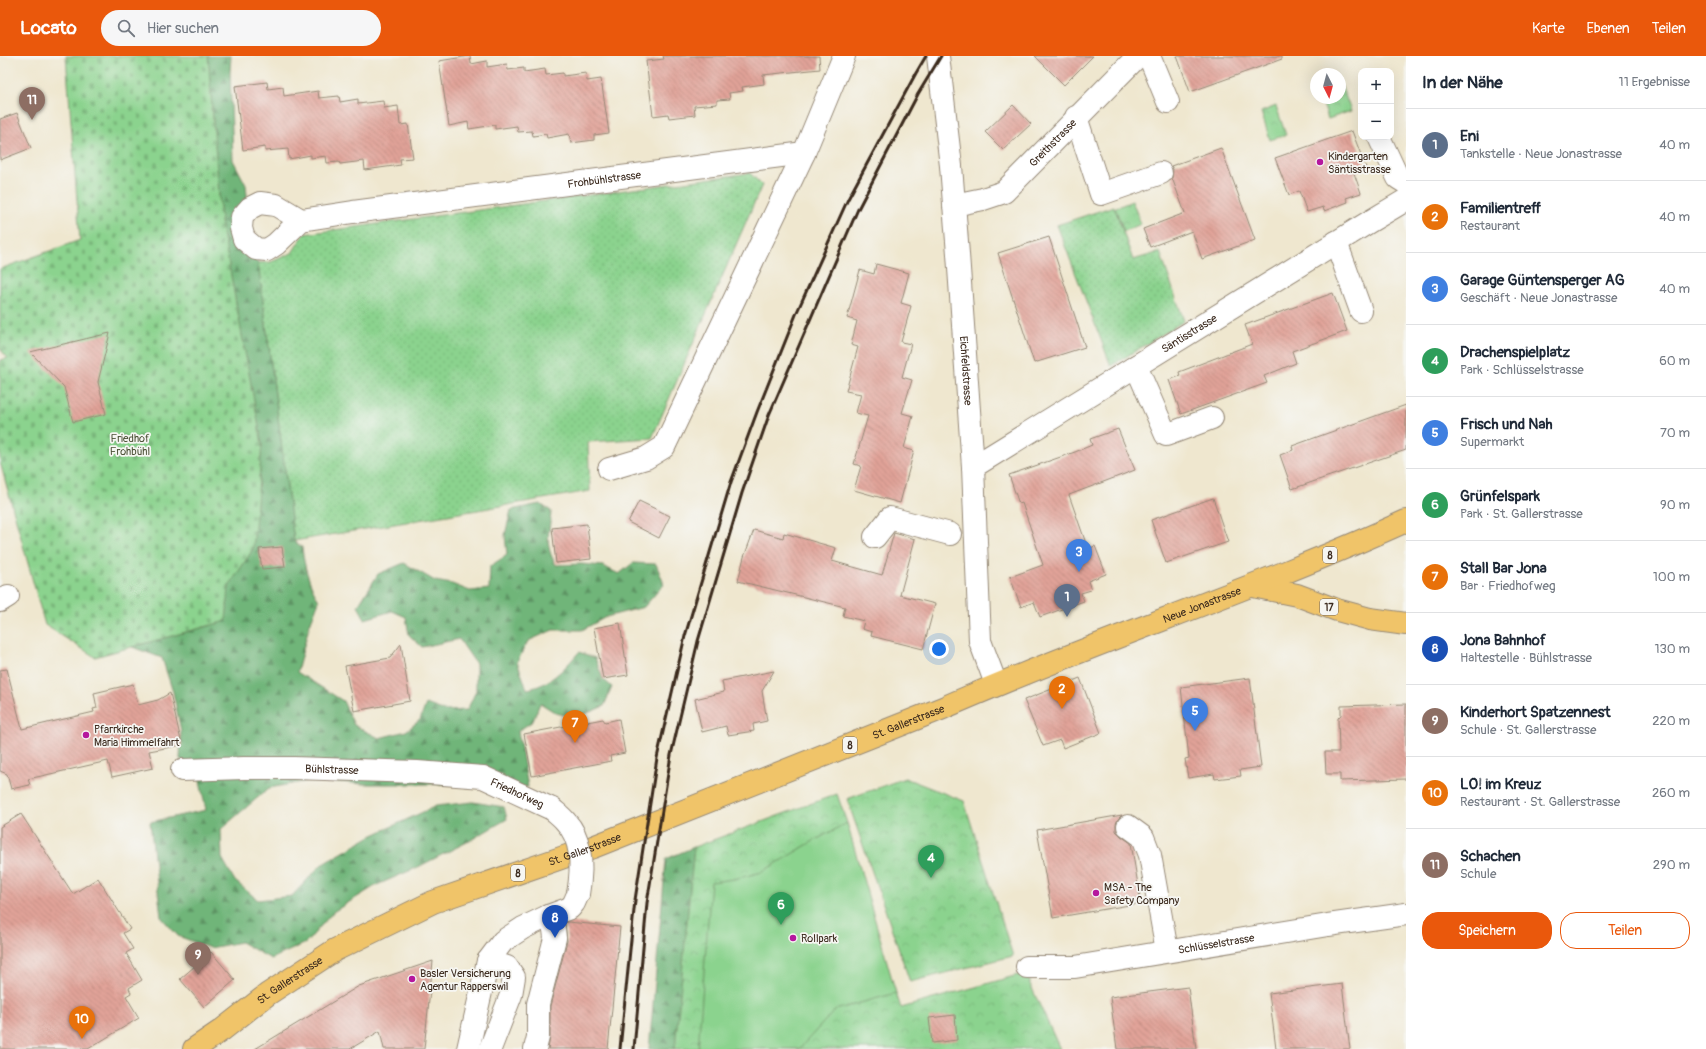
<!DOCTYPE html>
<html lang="de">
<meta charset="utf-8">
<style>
body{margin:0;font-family:Pangolin,sans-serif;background:#f6f6f7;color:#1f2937}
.controls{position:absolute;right:12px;top:12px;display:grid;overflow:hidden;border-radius:8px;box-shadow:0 4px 16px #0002}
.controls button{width:36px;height:36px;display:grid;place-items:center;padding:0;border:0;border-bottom:1px solid #e0e1e3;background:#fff;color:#1f2937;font:20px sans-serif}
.compass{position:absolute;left:1310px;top:12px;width:36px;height:36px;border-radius:50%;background:#fff;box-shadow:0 4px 16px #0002;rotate:174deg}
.you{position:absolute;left:939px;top:593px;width:14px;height:14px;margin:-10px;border:3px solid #fff;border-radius:50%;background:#1a73e8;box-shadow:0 0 0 6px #1a73e833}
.badge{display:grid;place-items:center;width:26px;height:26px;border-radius:50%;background:#ea580c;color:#fff;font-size:13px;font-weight:700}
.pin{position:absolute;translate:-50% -33px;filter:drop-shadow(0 1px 2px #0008)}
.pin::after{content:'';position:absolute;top:21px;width:14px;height:12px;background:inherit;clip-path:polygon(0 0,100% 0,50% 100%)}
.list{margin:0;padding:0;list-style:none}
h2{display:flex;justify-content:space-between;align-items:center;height:52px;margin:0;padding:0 16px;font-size:17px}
h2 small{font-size:13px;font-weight:400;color:#747a83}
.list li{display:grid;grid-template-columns:26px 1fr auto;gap:12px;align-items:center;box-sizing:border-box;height:72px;padding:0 16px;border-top:1px solid #e0e1e3}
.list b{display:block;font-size:15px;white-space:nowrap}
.list p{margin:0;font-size:13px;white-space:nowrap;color:#747a83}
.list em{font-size:13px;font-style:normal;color:#747a83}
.actions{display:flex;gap:8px;padding:12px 16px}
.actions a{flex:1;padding:9px 0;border:1px solid #ea580c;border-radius:16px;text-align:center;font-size:14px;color:#ea580c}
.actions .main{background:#ea580c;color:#fff}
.icon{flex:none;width:22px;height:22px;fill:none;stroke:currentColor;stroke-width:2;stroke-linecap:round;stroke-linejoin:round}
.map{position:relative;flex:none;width:1406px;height:993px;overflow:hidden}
header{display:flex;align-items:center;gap:24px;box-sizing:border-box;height:56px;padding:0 20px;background:#ea580c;color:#fff}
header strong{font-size:19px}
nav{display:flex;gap:22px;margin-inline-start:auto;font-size:14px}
.search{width:280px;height:36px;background:#f6f6f7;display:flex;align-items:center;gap:10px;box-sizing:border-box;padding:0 14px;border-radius:22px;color:#747a83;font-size:15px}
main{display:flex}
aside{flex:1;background:#fff}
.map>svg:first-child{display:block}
</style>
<header>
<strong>Locato</strong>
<div class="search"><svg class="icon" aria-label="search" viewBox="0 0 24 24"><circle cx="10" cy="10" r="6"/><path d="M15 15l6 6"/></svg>Hier suchen</div>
<nav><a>Karte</a><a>Ebenen</a><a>Teilen</a></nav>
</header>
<main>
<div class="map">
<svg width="1406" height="993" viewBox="0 0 1406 993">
<defs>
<pattern id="grass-dots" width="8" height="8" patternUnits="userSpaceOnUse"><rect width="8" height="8" fill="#8bd38e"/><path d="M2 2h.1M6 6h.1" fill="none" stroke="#79b57a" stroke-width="1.8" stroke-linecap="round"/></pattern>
<pattern id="forest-firs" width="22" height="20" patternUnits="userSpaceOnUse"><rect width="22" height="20" fill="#70b579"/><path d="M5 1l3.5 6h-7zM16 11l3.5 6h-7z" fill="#5d9363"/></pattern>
<pattern id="cemetery-stones" width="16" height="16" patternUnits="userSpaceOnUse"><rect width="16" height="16" fill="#8bd38e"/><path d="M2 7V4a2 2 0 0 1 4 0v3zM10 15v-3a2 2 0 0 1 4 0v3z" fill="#79b57a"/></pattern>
<pattern id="park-crowns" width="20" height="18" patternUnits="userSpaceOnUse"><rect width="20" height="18" fill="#8bd38e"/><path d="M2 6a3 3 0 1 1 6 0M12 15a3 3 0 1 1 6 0" fill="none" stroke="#79b57a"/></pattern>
<pattern id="building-back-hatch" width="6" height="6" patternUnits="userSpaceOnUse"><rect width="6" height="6" fill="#e1a399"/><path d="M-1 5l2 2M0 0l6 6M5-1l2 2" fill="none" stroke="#b8857c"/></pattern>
</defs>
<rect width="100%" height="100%" fill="#f6f6f2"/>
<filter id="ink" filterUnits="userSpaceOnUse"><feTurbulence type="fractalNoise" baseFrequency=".025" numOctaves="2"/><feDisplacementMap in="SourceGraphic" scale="8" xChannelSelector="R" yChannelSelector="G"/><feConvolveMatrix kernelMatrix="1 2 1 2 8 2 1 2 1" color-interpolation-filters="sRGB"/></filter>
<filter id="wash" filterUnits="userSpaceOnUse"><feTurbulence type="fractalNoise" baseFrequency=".012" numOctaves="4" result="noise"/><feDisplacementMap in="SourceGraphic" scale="16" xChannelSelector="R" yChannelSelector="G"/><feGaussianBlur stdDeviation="0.9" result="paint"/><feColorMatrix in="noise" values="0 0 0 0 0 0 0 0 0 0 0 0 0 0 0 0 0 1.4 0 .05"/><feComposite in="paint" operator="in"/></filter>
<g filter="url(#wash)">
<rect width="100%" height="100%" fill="#efe7cf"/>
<g fill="url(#grass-dots)" stroke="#637e56">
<path d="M750 117 762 129 652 382 588 386 590 435 294 485 258 207 271 206 292 197 304 178Z"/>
<path d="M1114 150 1133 204 1160 196 1184 265 1111 310 1057 169Z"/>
</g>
<g fill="url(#forest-firs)" stroke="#56704c">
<path d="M208 0H231L230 16 233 104 246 129 248 149 229 166 239 188 258 207 294 485 302 491C304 511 309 527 319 545L309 571 297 616 343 645 354 669 379 682 406 675 420 664 426 648 445 655 467 654 476 635V608L459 583 422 591 409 579 406 561 392 555 365 563 358 550 378 518 404 507 435 525 452 528 470 535 489 533 490 510 507 499 505 479 511 454 540 448 551 455C550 478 543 486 556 509L581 508 603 510 619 518 633 507 656 508 664 528 644 551 606 561 582 574H553L528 585 517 606 527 633C549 630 565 612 579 596L595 602 603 623 612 631 604 650 576 662 556 657 540 647 533 665 518 675 528 731 455 728H364L314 724 269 732 221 773 222 802 235 825 258 844 292 840 321 809 371 780 436 750 473 746 504 751 507 763 469 785 416 812 377 829 333 856 306 887 271 903 241 886 210 892 178 880 161 861 150 766 206 754 198 716 180 703 181 675 173 636 162 602 132 591 226 565 229 530 253 493 262 388 221 166Z"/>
<path d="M694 791 675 993H649L666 803Z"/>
</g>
<path fill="url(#cemetery-stones)" stroke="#637e56" d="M66 0H208L221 166 262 388 253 493 229 530 226 565 95 601 45 569 0 406V304L8 302 0 293V213L80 184Z"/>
<g fill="url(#park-crowns)" stroke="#637e56">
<path d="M1340 31H1342L1351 55 1328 63 1321 42H1340Z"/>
<path d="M1276 50 1286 79 1270 84 1261 56Z"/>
<path d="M1132 145 1141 168 1124 175 1115 152Z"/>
<path d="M905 722 964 745 1013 900 910 926 847 743Z"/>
<path d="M837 738 847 767 876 877 901 952 1025 917 1060 993H675L694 791Z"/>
</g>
<path fill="#8bd38e" stroke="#637e56" d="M847 767 896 937 835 954 799 993H698L711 826 734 823 762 816 810 787Z"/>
<g id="blocks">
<g fill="url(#building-back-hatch)">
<path d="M470 0 471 8 487 5V11L507 8 508 14 524 12V16L545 13 546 19 563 17V20L586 17 587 25 601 23 609 77 594 79V84L571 87 569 78 547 82 546 78 533 80 532 75 518 76 517 70 495 73V69L469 73 468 66 449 70 439 5Z"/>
<path d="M663 0H819L820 13 763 19 764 28 742 31 743 35 729 37 730 43 717 44V48L694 50 695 59 669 62 668 58 653 60 646 5 664 3Z"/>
<path d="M1035 0H1093L1064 29Z"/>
<path d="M1177 0H1282V3L1190 36Z"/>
<path d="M267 26 268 33 283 31 284 40 318 35 319 42 339 40 340 46 358 43V48L383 45 384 52 398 50 400 69 408 68 413 102 400 103 401 109 365 114 364 105 340 108 339 106 327 107 326 100 311 102V99L289 103 288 93 265 95V91L243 94 235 30Z"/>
<path d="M1013 49 1031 68 1003 94 985 76Z"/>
<path d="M17 57 31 92 0 104V63Z"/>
<path d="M1352 75 1366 112 1354 117 1361 137 1346 142 1348 146 1324 155 1323 151 1307 156 1299 135 1289 139 1275 102Z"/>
<path d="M1221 92 1255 184 1202 203 1192 175 1150 191 1143 173 1185 157 1172 122 1173 113 1171 110Z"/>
<path d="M1049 181 1085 291 1034 307 998 197Z"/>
<path d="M876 208 909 217 901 247 911 250 901 286 911 288 902 321 912 324 902 357 913 360 904 392 914 395 900 447 854 434 861 410 854 408 868 360 856 357 861 338 846 335 858 291 851 289 857 265 847 262 860 214 874 218Z"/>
<path d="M1333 237 1347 275 1292 295 1296 307 1264 320 1267 327 1181 358 1169 324 1180 320 1179 316 1252 288 1245 269Z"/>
<path d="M110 277 98 326 106 358 73 366 64 331 30 296Z"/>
<path d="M1406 349V394L1292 433 1280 399 1293 394 1292 390Z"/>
<path d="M1118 373 1135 414 1069 439 1088 493 1095 490 1106 518 1088 525 1091 534 1081 537 1084 545 1040 561 1034 546 1021 551 1010 521 1043 509 1022 447 1019 448 1009 419 1075 396 1092 389 1090 383Z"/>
<path d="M1213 442 1228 486 1166 507 1151 464Z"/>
<path d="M639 445 670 460 659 482 628 466Z"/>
<path d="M587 468 591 503 556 507 552 472Z"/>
<path d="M754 474 783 482 784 477 836 492 832 505 882 519 894 477 915 483 900 539 935 548 923 593 871 580 872 576 862 573 864 565 843 560 845 551 738 525 744 501Z"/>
<path d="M282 491 285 511 262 513 259 493Z"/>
<path d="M620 567 628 619 603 623 594 572Z"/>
<path d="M401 588 410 645 354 655 345 610 390 602Z"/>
<path d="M7 613 22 673 94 656 93 653 97 652 94 637 133 628 138 649 158 644 170 637 182 689 149 695 153 712 112 721 108 705 28 723 30 729 11 733 7 718 0 715V614Z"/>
<path d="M774 615 762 635 767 665 753 668 754 675 728 679 726 670 702 676 695 643 724 636 722 625Z"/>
<path d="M1080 622 1101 677 1063 692 1060 684 1043 690 1024 644Z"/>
<path d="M1250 622 1261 711 1240 714 1241 720 1215 723 1214 718 1188 722 1185 703 1189 702 1181 631Z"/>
<path d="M1406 648V723L1340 725V718H1326L1325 696H1339L1338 662 1341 659V650Z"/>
<path d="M603 663 605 666 619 663 625 697 610 700 611 705 532 720 524 678Z"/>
<path d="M21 758 73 838 98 822 130 873 123 877 133 893 126 897 142 924 129 932 131 937 126 940 139 962 88 993H0V771Z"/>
<path d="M1122 759 1118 763 1116 768V775L1121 780 1131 787 1141 847 1053 862 1037 774Z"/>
<path d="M568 866 620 871 608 993H548L550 981V950L567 885 565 867Z"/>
<path d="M211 896 235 924 204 951 180 923Z"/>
<path d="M433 905 424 993H384L380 975 350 993H255L359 930Z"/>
<path d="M1342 928 1350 993H1276L1269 937Z"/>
<path d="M1188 931 1196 993H1117L1110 941Z"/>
<path d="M955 959 957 984 932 987 929 962Z"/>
</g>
</g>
</g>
<g filter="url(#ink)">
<use href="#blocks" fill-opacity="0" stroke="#958876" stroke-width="1"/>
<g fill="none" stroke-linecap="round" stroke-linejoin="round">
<defs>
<g id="minor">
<path id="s1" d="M938 0 951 110 958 198 973 411 980 585 996 628"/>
<path d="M1149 0 1168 46"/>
<path d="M1076 61 1101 138 1161 117"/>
<path d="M1379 81 1398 122 1406 127"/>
<path id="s2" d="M954 149 983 143 1004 136 1138 0"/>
<path id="s3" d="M301 164 276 149 260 147 250 152 242 161 241 172 244 183 256 193 267 194 276 188 301 164 353 156 804 97 844 0"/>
<path d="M1336 186 1361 255"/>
<path d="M1136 310 1166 379 1212 362"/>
<path id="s4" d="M973 411 1369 166 1406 144"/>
<path d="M609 413 646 402 664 391 804 97"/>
<path d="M875 481 890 462 950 478"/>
<path d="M0 545 8 540"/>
<path id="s5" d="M182 714 244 712H294L417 716 483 721 552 753"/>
<path d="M1128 770 1143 781 1150 799 1167 895"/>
<path d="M488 905 507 911 514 921 511 939 490 993"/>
<path id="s6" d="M1027 911H1075L1328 869 1406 858"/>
<path d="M468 993 488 905 503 885 523 872 548 860 570 852 574 847 578 838"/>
<path d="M535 993 538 981V948L555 882 554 873 548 860"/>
</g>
<g id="major">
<path d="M1253 530 1297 539 1337 554 1370 563 1406 568"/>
<path id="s7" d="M194 993 222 974 268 938 335 894 433 846 593 791 943 652C1095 585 1254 534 1406 465"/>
</g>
</defs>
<use href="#minor" stroke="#958876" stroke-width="24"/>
<use href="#major" stroke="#958876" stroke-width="24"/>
<use href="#minor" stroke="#fff" stroke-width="22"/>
<use href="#major" stroke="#f0c469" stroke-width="22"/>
<g stroke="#3b2a1e" stroke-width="3">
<path d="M620 993 635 844 657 702 685 580 731 426 757 356 797 256 848 143 916 17 926 0"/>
<path d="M634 993 647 847 671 699 698 585 742 437 769 359 858 153 918 38 941 0"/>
</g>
<defs>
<path id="minor-bridge" d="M552 753C557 757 562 761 566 766 584 785 582 815 578 838"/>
</defs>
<use href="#minor-bridge" stroke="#958876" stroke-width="24" stroke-linecap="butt"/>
<use href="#minor-bridge" stroke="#fff" stroke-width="22"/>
</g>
</g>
<g fill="#b5179e" stroke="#f6f6f2" stroke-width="1.5">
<circle cx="1320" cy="106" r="4"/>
<circle cx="86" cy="679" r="4"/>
<circle cx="1096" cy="837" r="4"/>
<circle cx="793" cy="882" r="4"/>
<circle cx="412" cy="923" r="4"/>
</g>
<g text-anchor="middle" stroke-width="3.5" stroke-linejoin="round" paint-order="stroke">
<g fill="#f6f6f2" stroke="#73675e" stroke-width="1">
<rect x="1323" y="491" width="14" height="16" rx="3"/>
<rect x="1320" y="543" width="18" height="16" rx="3"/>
<rect x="843" y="681" width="14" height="16" rx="3"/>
<rect x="511" y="809" width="14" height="16" rx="3"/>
</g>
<g font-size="10" font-weight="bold" fill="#3b2a1e">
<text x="1330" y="503">8</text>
<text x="1329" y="555">17</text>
<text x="850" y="693">8</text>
<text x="518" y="821">8</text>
</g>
<g font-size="11" fill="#3b2a1e" stroke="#f6f6f2">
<text dy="4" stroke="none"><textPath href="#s2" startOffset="121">Greithstrasse</textPath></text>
<text dy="4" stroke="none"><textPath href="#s3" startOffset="469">Frohbühlstrasse</textPath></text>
<text dy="4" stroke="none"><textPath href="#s4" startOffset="254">Säntisstrasse</textPath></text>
<text dy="4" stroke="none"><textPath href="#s1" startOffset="316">Eichfeldstrasse</textPath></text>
<text dy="4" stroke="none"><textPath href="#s7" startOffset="1106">Neue Jonastrasse</textPath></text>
<text dy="4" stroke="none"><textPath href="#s7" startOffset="790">St. Gallerstrasse</textPath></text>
<text dy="4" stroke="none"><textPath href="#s5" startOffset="150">Bühlstrasse</textPath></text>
<text dy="4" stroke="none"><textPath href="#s5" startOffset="339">Friedhofweg</textPath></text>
<text dy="4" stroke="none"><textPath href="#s7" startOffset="442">St. Gallerstrasse</textPath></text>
<text dy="4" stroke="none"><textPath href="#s6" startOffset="191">Schlüsselstrasse</textPath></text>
<text dy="4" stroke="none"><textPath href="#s7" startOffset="118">St. Gallerstrasse</textPath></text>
</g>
<g font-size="11" fill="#3b2a1e" stroke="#f6f6f2" text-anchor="start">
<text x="1328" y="104">Kindergarten<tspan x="1328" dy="13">Säntisstrasse</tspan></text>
<text x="94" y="677">Pfarrkirche<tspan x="94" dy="13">Maria Himmelfahrt</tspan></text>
<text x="1104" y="835">MSA - The<tspan x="1104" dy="13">Safety Company</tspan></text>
<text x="801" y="886">Rollpark</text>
<text x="420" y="921">Basler Versicherung<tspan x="420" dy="13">Agentur Rapperswil</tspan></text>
</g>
<g font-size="11" fill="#4f543a" stroke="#f6f6f2">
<text x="130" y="386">Friedhof<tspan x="130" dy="13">Frohbühl</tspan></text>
</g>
</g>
</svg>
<div class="controls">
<button>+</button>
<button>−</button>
</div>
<svg class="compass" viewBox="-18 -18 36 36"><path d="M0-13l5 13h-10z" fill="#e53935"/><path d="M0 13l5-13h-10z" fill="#747a83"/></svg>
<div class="you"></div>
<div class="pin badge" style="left:1067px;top:561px;background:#5c6f8a">1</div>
<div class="pin badge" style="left:1062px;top:653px;background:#e8710a">2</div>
<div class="pin badge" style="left:1079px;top:516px;background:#3f7fe0">3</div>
<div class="pin badge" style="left:931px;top:822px;background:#2e9e5b">4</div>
<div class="pin badge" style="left:1195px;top:675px;background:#3f7fe0">5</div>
<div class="pin badge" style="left:781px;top:869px;background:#2e9e5b">6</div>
<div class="pin badge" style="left:575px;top:687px;background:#e8710a">7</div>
<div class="pin badge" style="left:555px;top:882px;background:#1a4fb4">8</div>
<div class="pin badge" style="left:198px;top:919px;background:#8d6e63">9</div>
<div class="pin badge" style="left:82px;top:983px;background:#e8710a">10</div>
<div class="pin badge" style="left:32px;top:64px;background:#8d6e63">11</div>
</div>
<aside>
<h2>In der Nähe<small>11 Ergebnisse</small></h2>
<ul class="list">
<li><span class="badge" style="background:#5c6f8a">1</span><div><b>Eni</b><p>Tankstelle · Neue Jonastrasse</p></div><em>40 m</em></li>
<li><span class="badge" style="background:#e8710a">2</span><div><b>Familientreff</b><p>Restaurant</p></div><em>40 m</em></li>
<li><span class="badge" style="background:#3f7fe0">3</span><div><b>Garage Güntensperger AG</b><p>Geschäft · Neue Jonastrasse</p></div><em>40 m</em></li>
<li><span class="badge" style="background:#2e9e5b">4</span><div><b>Drachenspielplatz</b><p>Park · Schlüsselstrasse</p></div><em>60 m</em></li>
<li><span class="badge" style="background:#3f7fe0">5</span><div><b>Frisch und Nah</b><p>Supermarkt</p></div><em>70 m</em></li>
<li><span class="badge" style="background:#2e9e5b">6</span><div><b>Grünfelspark</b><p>Park · St. Gallerstrasse</p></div><em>90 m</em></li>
<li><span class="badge" style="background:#e8710a">7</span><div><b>Stall Bar Jona</b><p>Bar · Friedhofweg</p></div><em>100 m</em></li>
<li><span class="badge" style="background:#1a4fb4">8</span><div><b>Jona Bahnhof</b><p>Haltestelle · Bühlstrasse</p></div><em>130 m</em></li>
<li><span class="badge" style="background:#8d6e63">9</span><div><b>Kinderhort Spatzennest</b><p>Schule · St. Gallerstrasse</p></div><em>220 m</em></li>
<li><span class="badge" style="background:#e8710a">10</span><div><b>LO! im Kreuz</b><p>Restaurant · St. Gallerstrasse</p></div><em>260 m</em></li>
<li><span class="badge" style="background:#8d6e63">11</span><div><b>Schachen</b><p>Schule</p></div><em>290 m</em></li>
</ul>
<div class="actions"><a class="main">Speichern</a><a>Teilen</a></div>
</aside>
</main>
